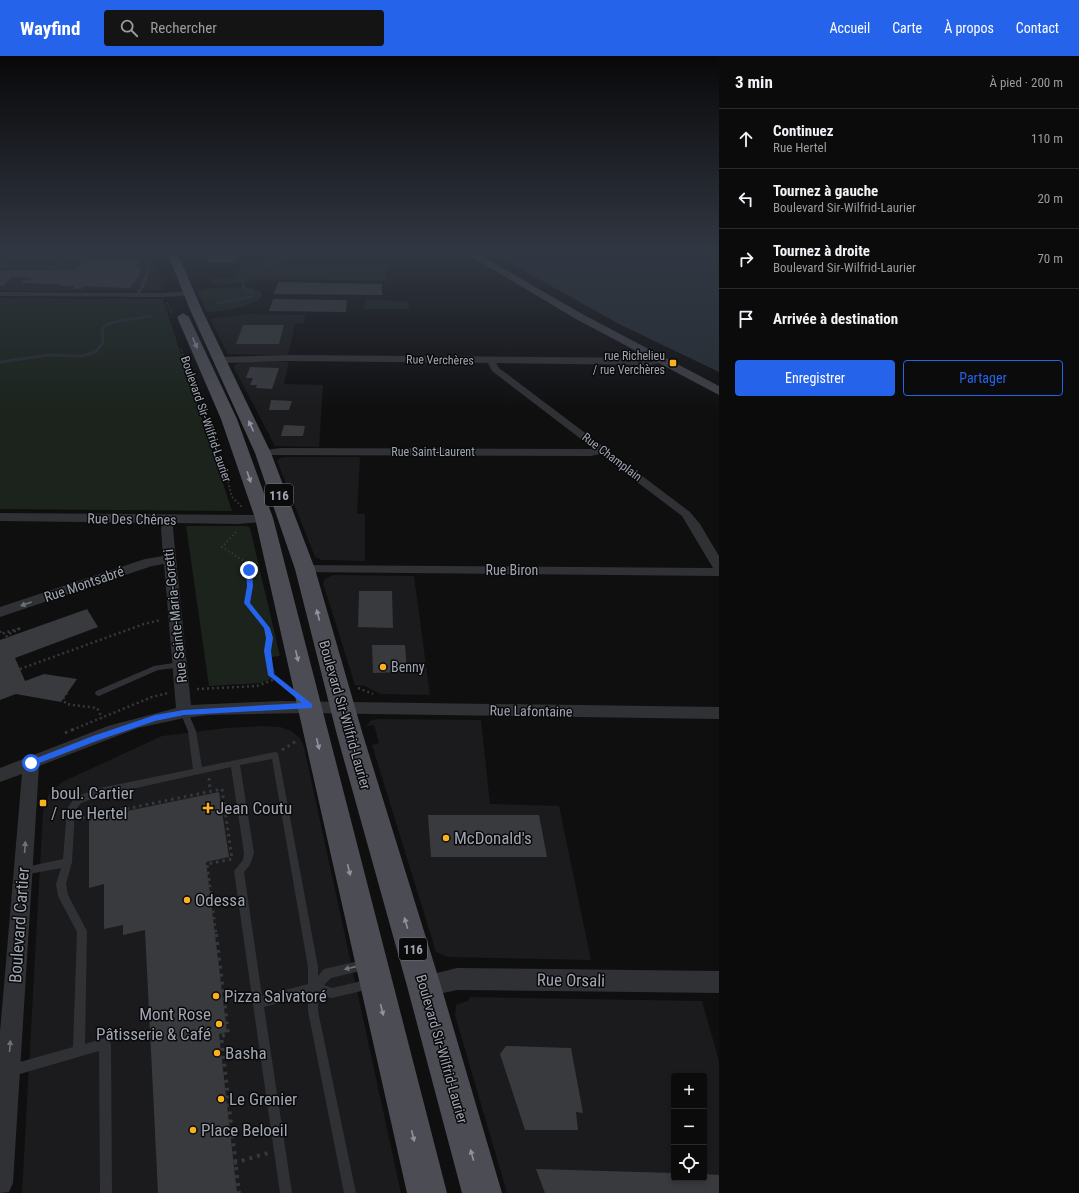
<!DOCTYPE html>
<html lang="fr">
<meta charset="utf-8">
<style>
body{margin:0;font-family:"Roboto Condensed",sans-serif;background:#141415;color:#f1f3f6}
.controls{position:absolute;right:12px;bottom:12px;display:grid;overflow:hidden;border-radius:4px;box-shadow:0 2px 6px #0003}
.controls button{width:36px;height:36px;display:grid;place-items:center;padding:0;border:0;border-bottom:1px solid #2b2b2d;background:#0b0b0c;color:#f1f3f6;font:20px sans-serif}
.stop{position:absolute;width:12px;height:12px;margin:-9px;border:3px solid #2563eb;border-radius:50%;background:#fff}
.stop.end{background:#2563eb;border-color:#fff;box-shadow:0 1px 4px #0008}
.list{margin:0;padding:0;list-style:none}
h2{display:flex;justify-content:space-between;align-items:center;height:52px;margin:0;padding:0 16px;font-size:17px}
h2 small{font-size:13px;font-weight:400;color:#9a9b9d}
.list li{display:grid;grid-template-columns:26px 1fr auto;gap:12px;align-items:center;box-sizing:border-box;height:60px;padding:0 16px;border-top:1px solid #2b2b2d}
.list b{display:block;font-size:15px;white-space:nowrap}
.list p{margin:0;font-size:13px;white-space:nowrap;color:#9a9b9d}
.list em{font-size:13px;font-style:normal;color:#9a9b9d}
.actions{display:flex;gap:8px;padding:12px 16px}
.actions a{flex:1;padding:9px 0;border:1px solid #2563eb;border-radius:4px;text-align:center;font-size:14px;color:#2563eb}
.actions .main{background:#2563eb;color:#fff}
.icon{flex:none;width:22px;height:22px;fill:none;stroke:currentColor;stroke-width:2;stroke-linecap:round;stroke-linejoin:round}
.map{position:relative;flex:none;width:719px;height:1137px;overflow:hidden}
header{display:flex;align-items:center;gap:24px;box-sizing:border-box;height:56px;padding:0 20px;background:#2563eb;color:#fff}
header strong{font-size:19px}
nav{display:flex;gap:22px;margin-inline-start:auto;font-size:14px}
.search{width:280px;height:36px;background:#141415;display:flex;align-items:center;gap:10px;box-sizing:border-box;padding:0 14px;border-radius:4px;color:#9a9b9d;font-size:15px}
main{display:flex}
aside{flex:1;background:#0b0b0c}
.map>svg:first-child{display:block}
</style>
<header>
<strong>Wayfind</strong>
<div class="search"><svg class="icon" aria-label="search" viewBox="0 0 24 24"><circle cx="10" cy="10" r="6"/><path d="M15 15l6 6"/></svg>Rechercher</div>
<nav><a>Accueil</a><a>Carte</a><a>À propos</a><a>Contact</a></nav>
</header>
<main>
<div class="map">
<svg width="719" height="1137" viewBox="0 0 719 1137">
<rect width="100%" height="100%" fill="#0f0f10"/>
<g fill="#1b1b1d" fill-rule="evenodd">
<path d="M0 194H149L160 230 164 235H0Z"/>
<path d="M250 258 305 259 304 267 295 268 288 299 228 298 210 263Z"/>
<path d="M241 306H289L284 328 323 329 319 391 275 390 233 310Z"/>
<path d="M285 401H360L357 458H365V505L322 504 315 501 277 405 280 402Z"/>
<path d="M333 519 414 520 430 639 381 638 365 630 355 629 323 527 325 523Z"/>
<path d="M377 663 481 664 490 748 559 750 591 904 448 901 436 896 372 689 379 687 374 669 367 670 370 665Z"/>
<path d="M263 670 280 671 291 675 300 682 304 691 401 1137H22L43 756 49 738 62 726 162 680 226 672Z"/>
<path d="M470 941 702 945 719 1005V1137H507L455 959 456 950 458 948 468 945ZM674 1020H704V1122H674Z"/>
</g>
<g fill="#1b231c">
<path d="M279 194H296L287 208H385L387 225 264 223 225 228 210 226 213 223H232L239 214 241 205 263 208Z"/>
<path d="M248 231 258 234 263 238 261 242C247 252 224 255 207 256L197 235 209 232Z"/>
<path d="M0 242 163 243 232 455 0 453Z"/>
<path d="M365 244 408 245 409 253H364Z"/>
<path d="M186 470H247L250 472 280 600 271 601 275 617 270 623 261 627 209 630Z"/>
</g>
<path fill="#252d34" d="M487 194H719V316L619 268Z"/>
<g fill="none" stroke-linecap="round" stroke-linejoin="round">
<g stroke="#252d34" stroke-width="2.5">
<path d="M217 247 250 241 252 235 244 232 242 221 264 214V209L279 206 293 194"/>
<path d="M102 277 103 272 106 269 118 265 152 260"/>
</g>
<path stroke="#252d34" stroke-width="3" d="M0 306 48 299 82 300 95 296 103 287 102 276"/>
</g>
<g fill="#383a3e">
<path d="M0 194H11L0 204Z"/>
<path d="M205 194H248L246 198H238L233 206H207L209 203 200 201Z"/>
<path d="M318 194H345L333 200 313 196Z"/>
<path d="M82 205H140L136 210H140V214L142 215 130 232 84 230 82 233H72L75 230H60L62 228 20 227 24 224H30L32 222 12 221 3 230H0V214H74Z"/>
<path d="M278 226 382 228V239L274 238Z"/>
<path d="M273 243 347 244 346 256 269 255Z"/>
<path d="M243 269H284L279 288H236Z"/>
<path d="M250 311 279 312 272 333 256 332 257 329H250L253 322H246Z"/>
<path d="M271 344 292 345 289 354H269Z"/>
<path d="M284 369 305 370 303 380H281Z"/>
<path d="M359 535H392L393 572 358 571Z"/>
<path d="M87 553 98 571 15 602 25 625 44 618 77 623 61 646 16 638 0 644V584Z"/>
<path d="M372 589H405L407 616 373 617Z"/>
<path d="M219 736 229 801 206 806 227 976 219 978 237 1137H158L145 874 123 879V869L104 873V828L89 832V763Z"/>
<path d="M428 759H539L547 801H431Z"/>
<path d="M506 990 571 992 583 1057 576 1056 578 1074H525L500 998Z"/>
<path d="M536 1113 674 1117V1122H704V1118L719 1119V1137H545Z"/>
</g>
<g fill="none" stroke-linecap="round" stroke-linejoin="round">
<g stroke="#36383c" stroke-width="1.5" stroke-dasharray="1 1.5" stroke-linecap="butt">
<path d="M157 216 163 230"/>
<path d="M167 247 172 257"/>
<path d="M181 293 213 381"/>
</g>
<g stroke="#36383c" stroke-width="2" stroke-dasharray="1.5 2.5" stroke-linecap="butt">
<path d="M213 380 225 414 232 441 242 451"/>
<path d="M236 476 222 491 244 505 249 511"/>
</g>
<g stroke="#36383c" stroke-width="2.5" stroke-dasharray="2 3" stroke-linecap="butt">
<path d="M248 510 250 519 247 547 260 561 269 577 267 595 271 619 286 631"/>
<path d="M0 575 1 578 21 572 7 579 6 582"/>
<path d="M20 613 144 568 161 564"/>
<path d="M358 632 373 638"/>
<path d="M197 633 257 630 275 623"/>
<path d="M67 637 63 643 66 648 97 652 102 662"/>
<path d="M72 674 152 641 168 637"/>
</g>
<g stroke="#36383c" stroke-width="3" stroke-dasharray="2.5 4" stroke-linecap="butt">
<path d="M65 677 74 673"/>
<path d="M282 694 298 684"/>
<path d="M209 722 210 735"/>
<path d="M82 762 222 733 232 803 207 808 216 879"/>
</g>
<g stroke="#36383c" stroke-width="4" stroke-dasharray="3 5" stroke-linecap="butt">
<path d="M216 878 228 978 221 980 239 1137"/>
<path d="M234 1107 268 1097"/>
</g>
<g fill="#303135" fill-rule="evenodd">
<path d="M16 194H19L2 209 55 210 69 194H72L67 201 146 203 161 202 163 203 148 205C151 219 146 228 139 239L137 240 135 239C142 228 148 219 145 205L65 203 56 212 0 211V207Z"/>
<path d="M180 606 183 607 184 609 183 611 158 614 99 640 96 639 95 637 96 635 154 610Z"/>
<path d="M184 653 187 654 188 656 196 675 202 711 275 696 278 697 318 911V920L324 913 328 912 364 904 368 905 369 909 368 913 364 914 331 922 324 929 332 932 370 923 374 924 375 928 374 932 332 942 318 939V955L356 1137H344L308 955V939L264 951 292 1137H280L234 815 243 804 244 797 231 711 100 740 81 747 75 754 72 806 66 828 68 839 87 875 85 988 105 982 109 984 111 988 112 1137H100L99 995 13 1020 9 1018 7 1014 9 1010 13 1008 73 991 77 876 58 840 56 828 61 812 24 819 21 818 19 815 21 812 63 803 67 753 75 741 100 732 193 713 188 675 180 656 181 654ZM272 703 308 911V928L262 940 244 816 250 809 254 797 240 709Z"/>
</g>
<g fill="#303135" fill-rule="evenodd">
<path d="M189 235H192V239L164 241 0 240V236L164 237Z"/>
<path d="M289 299 663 302V306L651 309 496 307 499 312 690 456 700 468 719 500V520L300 516 299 513 300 510 305 509 713 512 682 460 600 398 591 400 259 399 258 397 259 395 280 392 594 393 492 315 488 307 289 305 221 307 217 304 221 301Z"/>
<path d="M0 457 268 459 270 462 268 465 264 466 238 468 174 467 173 473 191 649 279 645 719 651V663L303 657 208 659 184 662 138 672 39 710 13 1127 9 1136 0 1137V976L22 718 0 726V712L108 670 176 652 164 508 152 510 0 561V551L145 503 163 500 161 473 162 467 0 465Z"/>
<path d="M457 912 719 915V937L457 934 424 941 416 938 413 930 416 922Z"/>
</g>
<path fill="#3e3f45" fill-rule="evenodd" d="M460 194H471L584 259 719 330V339L576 263Z"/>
<g fill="#4c4d54" fill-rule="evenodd">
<path d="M166 194H176L203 256 271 397 315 513 363 679 441 930 502 1137H462L407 930 337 679 295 513 255 397 191 256Z"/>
<path d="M183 257 189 261 237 363 273 462 447 1137H407L255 462 221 363 177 261Z"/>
</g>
</g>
<defs><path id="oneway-solid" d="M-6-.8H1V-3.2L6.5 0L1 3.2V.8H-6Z"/></defs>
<g fill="#8e939f">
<use href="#oneway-solid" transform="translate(195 287) rotate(66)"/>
<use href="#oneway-solid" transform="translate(251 370) rotate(-114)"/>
<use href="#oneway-solid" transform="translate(249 421) rotate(71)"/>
<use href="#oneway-solid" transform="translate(318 559) rotate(-105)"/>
<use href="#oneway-solid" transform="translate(297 600) rotate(77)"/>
<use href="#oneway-solid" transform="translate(318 688) rotate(76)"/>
<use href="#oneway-solid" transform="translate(349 814) rotate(76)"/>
<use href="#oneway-solid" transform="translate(406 867) rotate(-106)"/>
<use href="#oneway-solid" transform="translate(382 954) rotate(76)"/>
<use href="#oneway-solid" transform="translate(413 1080) rotate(76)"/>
<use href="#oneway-solid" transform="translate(472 1099) rotate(-106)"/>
</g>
<g fill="#6d717a">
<use href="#oneway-solid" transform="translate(26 548) rotate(161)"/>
<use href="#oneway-solid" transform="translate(25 791) rotate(-86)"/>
<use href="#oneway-solid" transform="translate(350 912) rotate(167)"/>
<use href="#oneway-solid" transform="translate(10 990) rotate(-86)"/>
</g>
<linearGradient id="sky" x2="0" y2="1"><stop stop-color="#080809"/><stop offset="0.55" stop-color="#313742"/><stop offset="1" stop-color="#313742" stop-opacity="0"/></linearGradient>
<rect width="719" height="354" fill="url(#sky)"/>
<path fill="#2563eb" d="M249 513 252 514 253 530 250 547 270 572 273 582 271 595 274 618 312 648V652L184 659 155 665 99 684 34 709H29V705L93 680 155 659 184 654 302 647 268 619 264 595 266 582 264 572 244 547 247 530 246 514Z"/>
<g fill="#fab11d" stroke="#0a0a0b" stroke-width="1.5">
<rect x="669" y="303" width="8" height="8" rx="2"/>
<circle cx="383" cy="611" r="4"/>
<rect x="39" y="743" width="8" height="8" rx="2"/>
<path d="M206 746h4v4h4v4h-4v4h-4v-4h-4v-4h4z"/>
<circle cx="446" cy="782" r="4"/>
<circle cx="187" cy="844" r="4"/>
<circle cx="216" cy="940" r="4"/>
<circle cx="219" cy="968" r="4"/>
<circle cx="217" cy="997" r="4"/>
<circle cx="221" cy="1043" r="4"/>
<circle cx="193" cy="1074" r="4"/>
</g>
<g text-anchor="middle" stroke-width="3" stroke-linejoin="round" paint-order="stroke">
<g font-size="12" fill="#9fa5b2" stroke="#0a0a0b" text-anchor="end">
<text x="665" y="304">rue Richelieu<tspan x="665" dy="14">/ rue Verchères</tspan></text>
</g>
<g font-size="12" fill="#9fa5b2" stroke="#0a0a0b">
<text transform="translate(440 304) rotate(1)" y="4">Rue Verchères</text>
<text transform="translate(206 363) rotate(71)" y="4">Boulevard Sir-Wilfrid-Laurier</text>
<text x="433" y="400">Rue Saint-Laurent</text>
<text transform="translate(612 401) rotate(37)" y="4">Rue Champlain</text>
</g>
<g fill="#0a0a0b" stroke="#727680" stroke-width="1">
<rect x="265" y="428" width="28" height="22" rx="3"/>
<rect x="399" y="882" width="28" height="22" rx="3"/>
</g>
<g font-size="13" font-weight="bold" fill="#9fa5b2">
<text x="279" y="444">116</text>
<text x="413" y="898">116</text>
</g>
<g font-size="14" fill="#9fa5b2" stroke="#0a0a0b">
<text transform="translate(132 463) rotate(1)" y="5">Rue Des Chênes</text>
<text x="512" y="519">Rue Biron</text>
<text transform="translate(84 528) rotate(-19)" y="5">Rue Montsabré</text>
<text transform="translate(175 560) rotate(-96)" y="5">Rue Sainte-Maria-Goretti</text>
<text transform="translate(531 655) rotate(1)" y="5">Rue Lafontaine</text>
<text transform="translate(345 659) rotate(74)" y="5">Boulevard Sir-Wilfrid-Laurier</text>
<text transform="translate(442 993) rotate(74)" y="5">Boulevard Sir-Wilfrid-Laurier</text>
</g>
<g font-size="14" fill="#9fa5b2" stroke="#0a0a0b" text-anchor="start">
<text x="391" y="616">Benny</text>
</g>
<g font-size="17" fill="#9fa5b2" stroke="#0a0a0b" text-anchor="start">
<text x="51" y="743">boul. Cartier<tspan x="51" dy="20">/ rue Hertel</tspan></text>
<text x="216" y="758">Jean Coutu</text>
<text x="454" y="788">McDonald's</text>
<text x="195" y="850">Odessa</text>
<text x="224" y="946">Pizza Salvatoré</text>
<text x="211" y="964" text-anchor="end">Mont Rose<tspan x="211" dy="20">Pâtisserie &amp; Café</tspan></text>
<text x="225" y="1003">Basha</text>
<text x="229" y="1049">Le Grenier</text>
<text x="201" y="1080">Place Beloeil</text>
</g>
<g font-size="17" fill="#9fa5b2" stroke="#0a0a0b">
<text transform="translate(19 869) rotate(-86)" y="6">Boulevard Cartier</text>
<text transform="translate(571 924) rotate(1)" y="6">Rue Orsali</text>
</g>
</g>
</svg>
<div class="controls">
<button>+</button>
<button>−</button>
<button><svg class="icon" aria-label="locate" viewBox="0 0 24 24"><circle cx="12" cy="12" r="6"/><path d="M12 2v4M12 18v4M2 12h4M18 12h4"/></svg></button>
</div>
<div class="stop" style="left:31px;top:707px"></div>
<div class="stop end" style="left:249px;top:514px"></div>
</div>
<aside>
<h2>3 min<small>À pied · 200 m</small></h2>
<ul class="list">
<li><svg class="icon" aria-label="ahead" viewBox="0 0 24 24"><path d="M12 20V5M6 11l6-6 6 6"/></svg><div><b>Continuez</b><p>Rue Hertel</p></div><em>110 m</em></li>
<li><svg class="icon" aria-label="left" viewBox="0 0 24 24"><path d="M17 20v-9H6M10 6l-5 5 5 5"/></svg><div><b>Tournez à gauche</b><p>Boulevard Sir-Wilfrid-Laurier</p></div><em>20 m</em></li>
<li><svg class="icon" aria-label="right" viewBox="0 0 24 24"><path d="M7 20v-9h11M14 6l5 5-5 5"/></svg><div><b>Tournez à droite</b><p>Boulevard Sir-Wilfrid-Laurier</p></div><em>70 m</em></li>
<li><svg class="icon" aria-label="arrive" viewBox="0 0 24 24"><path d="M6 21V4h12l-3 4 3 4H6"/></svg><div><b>Arrivée à destination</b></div></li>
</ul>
<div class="actions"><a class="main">Enregistrer</a><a>Partager</a></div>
</aside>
</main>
